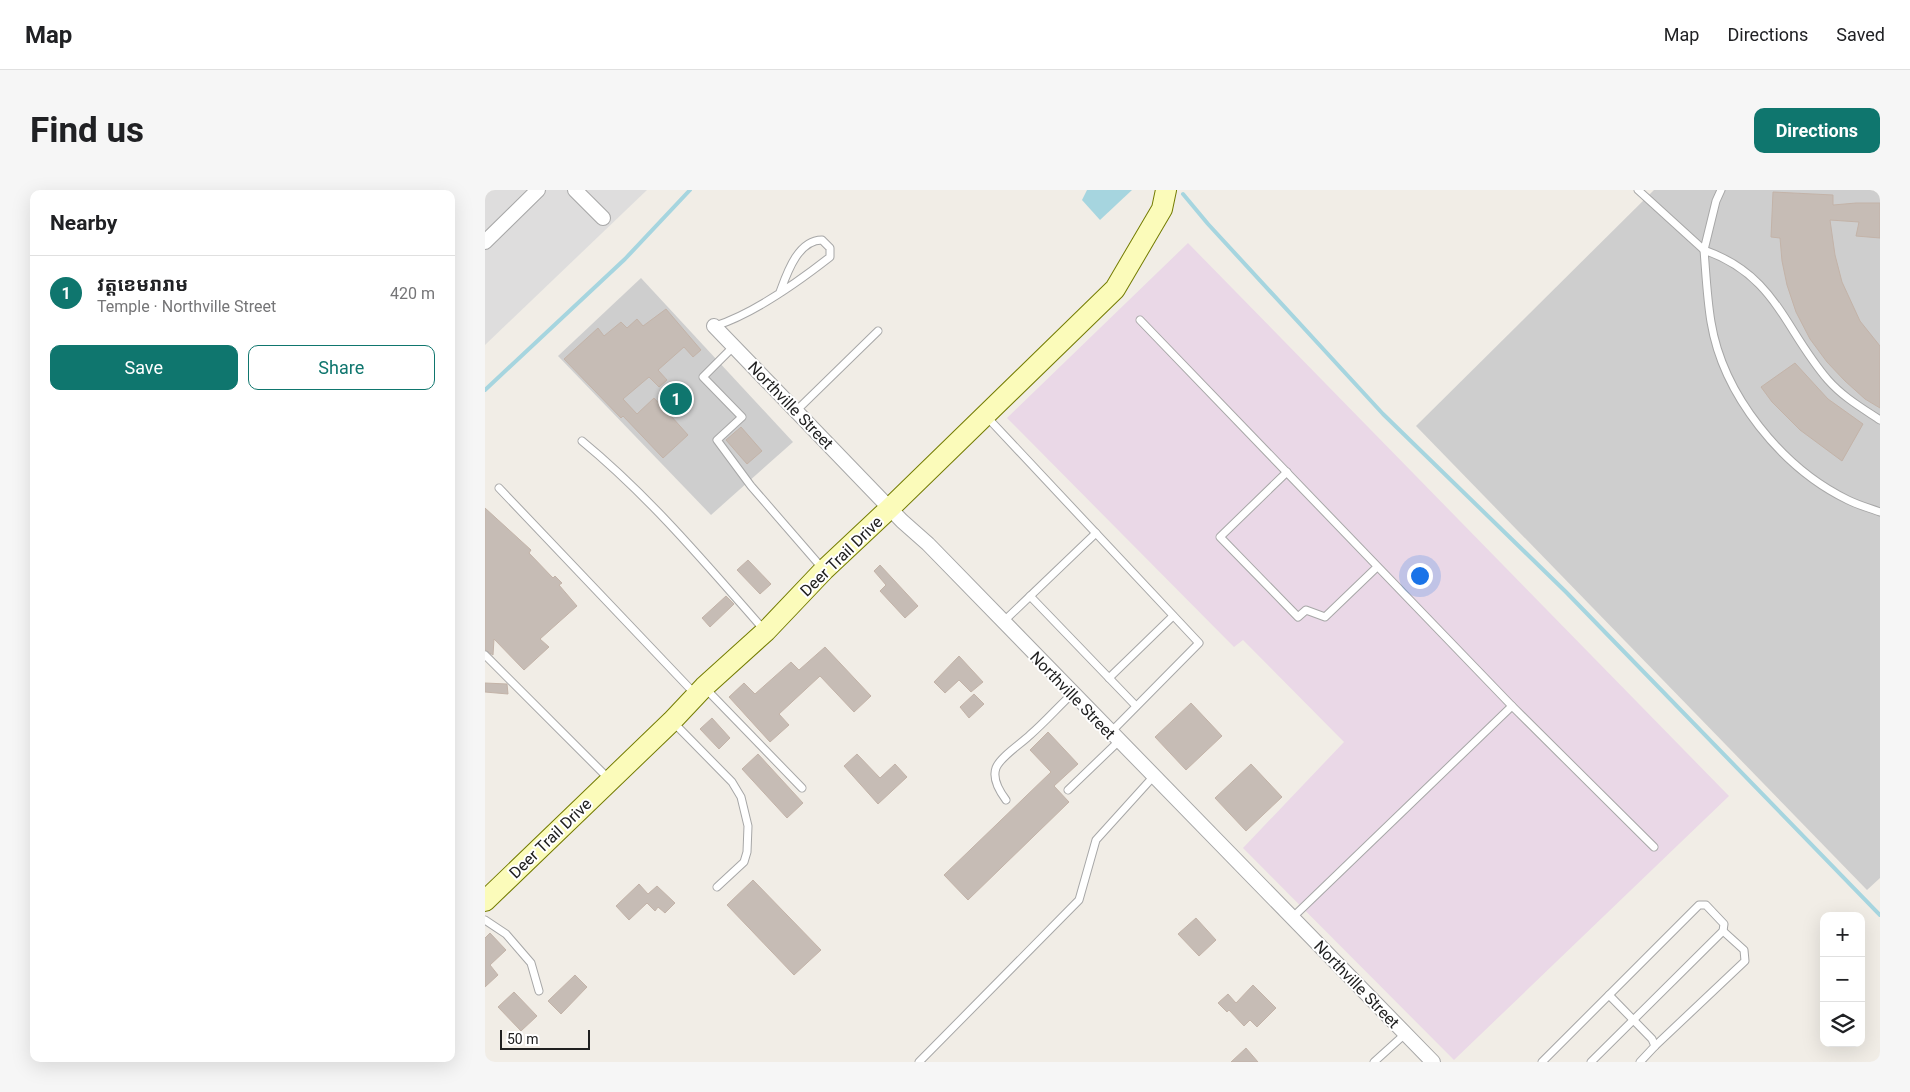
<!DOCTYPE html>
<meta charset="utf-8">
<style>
body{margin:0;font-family:Roboto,"Noto Sans Khmer",sans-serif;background:#f6f6f6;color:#202124}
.controls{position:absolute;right:15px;bottom:15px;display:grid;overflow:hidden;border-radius:10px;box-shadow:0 5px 20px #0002}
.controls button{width:45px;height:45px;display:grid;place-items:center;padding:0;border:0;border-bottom:1px solid #e0e0e0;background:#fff;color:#202124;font:25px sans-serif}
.scale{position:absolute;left:15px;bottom:12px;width:90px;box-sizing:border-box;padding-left:5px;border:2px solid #202020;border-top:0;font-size:14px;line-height:18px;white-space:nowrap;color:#202020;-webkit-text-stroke:4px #fff;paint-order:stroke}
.you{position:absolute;left:934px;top:385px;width:18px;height:18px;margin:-12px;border:4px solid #fff;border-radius:50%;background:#1a73e8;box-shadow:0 0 0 8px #1a73e833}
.badge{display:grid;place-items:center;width:32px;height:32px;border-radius:50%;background:#0f766e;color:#fff;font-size:16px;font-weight:700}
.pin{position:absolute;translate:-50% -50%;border:2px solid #fff;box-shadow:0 1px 5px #0006}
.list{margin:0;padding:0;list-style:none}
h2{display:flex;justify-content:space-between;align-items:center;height:65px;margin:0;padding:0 20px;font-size:21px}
h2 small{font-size:16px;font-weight:400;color:#757577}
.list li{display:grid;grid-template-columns:32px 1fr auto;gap:15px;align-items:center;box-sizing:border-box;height:75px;padding:0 20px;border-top:1px solid #e0e0e0}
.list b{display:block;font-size:19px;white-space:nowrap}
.list p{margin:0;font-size:16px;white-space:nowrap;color:#757577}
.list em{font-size:16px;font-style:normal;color:#757577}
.actions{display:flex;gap:10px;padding:15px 20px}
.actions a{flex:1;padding:11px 0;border:1px solid #0f766e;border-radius:10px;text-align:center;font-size:18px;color:#0f766e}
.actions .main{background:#0f766e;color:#fff}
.icon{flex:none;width:28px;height:28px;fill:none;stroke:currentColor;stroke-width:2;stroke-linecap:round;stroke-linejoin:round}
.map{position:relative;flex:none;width:1395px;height:872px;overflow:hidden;border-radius:10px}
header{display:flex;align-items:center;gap:30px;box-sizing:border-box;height:70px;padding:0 25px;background:#fff;border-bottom:1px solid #e0e0e0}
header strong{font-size:24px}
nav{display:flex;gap:28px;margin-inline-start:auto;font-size:18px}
.intro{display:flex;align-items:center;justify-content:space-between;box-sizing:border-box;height:120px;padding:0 30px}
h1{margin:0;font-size:35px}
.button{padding:12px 22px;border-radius:10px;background:#0f766e;color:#fff;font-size:18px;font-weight:700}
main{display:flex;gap:30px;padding:0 30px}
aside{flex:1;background:#fff;border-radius:10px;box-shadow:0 5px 20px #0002}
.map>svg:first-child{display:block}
</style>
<header>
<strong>Map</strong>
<nav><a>Map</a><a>Directions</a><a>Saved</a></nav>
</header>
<div class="intro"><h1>Find us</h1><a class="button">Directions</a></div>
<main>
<aside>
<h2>Nearby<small></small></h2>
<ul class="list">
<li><span class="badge">1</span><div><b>វត្តខេមរារាម</b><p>Temple · Northville Street</p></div><em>420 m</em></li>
</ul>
<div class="actions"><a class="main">Save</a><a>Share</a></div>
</aside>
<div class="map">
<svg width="1395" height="872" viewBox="0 0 1395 872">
<rect width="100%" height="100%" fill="#f1ede6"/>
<path fill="#dedddd" d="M0 0H162L0 155Z"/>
<path fill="#ead8e7" d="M703 53 1244 606 969 870 758 658 859 552 758 450 749 457 522 228Z"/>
<g fill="#cecece">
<path d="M1169 0H1395V688L1382 700 931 236Z"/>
<path d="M156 88 308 252 226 325 73 166Z"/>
</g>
<path fill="#a6d5df" d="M602 0H647L615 30 597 10Z"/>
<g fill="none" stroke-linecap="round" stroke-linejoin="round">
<g stroke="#a6d5df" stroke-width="4">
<path d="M698 4 723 34 898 224 1081 402 1395 725"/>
<path d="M0 200 140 69 205 0"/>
</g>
</g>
<g fill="#c6bcb5" stroke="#c3b3a8">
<path d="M1288 2 1348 5V15L1371 13H1395V48L1371 46 1374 32 1345 30 1350 65 1357 92 1375 131 1395 156V218L1380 209 1360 191 1342 172 1325 149 1311 122 1302 95 1297 71 1295 48 1286 47Z"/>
<path d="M181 119 216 160 208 167 199 157 173 180 182 190 174 197 164 187 138 209 152 224 169 208 179 219 186 212 194 219 186 226 203 245 178 268 138 226 136 228 79 169 113 138 119 146 136 132 142 138 152 129 158 136Z"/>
<path d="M1310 173 1343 209 1378 234 1357 271 1315 240 1287 212 1276 197Z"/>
<path d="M256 237 277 261 262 274 241 250Z"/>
<path d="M0 318 46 360 44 363 68 388 70 386 77 393 74 395 92 416 55 449 64 457 39 480 9 449 8 465 0 460Z"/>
<path d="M263 370 286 394 275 404 252 380Z"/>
<path d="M395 375 433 416 420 428 395 401 401 395 389 381Z"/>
<path d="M241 406 249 414 225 437 217 428Z"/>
<path d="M340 457 386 506 369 522 335 486 294 524 304 535 285 552 244 507 259 493 270 504 306 472 314 480Z"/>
<path d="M474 466 498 492 486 502 474 490 460 503 449 492Z"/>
<path d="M0 493 22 494 23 504 0 502Z"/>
<path d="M489 504 499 514 484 528 475 517Z"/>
<path d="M706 513 737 546 701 580 670 547Z"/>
<path d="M227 528 245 548 234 559 215 539Z"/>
<path d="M563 542 593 574 569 596 584 612 483 710 459 685 566 582 545 560Z"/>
<path d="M273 564 318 613 302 628 257 579Z"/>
<path d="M372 564 395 588 410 574 422 587 393 614 359 576Z"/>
<path d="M766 574 797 607 761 641 730 608Z"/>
<path d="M268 690 336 760 309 785 242 715Z"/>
<path d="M154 694 163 704 172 696 190 713 180 723 173 717 170 721 162 713 144 730 131 716Z"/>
<path d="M711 728 731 750 714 766 693 744Z"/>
<path d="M5 743 21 760 5 775 13 785 0 797V748Z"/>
<path d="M90 785 102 797 76 824 63 811Z"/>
<path d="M768 795 791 818 772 837 765 830 759 836 744 820 742 822 733 813 743 804 751 813Z"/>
<path d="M29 802 52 826 36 841 13 817Z"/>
<path d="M761 858 773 872H746Z"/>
</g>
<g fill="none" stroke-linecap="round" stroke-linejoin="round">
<defs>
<g id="lane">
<path d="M1153 0 1219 60 1231 11 1236 0"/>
<path d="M655 130 1027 516 1169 657"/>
<path d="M230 136C268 124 313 92 345 67V58L337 50C313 50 302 83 295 102"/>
<path d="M249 156 218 187 257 227 232 250 266 296 338 379"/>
<path d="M311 221 393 141"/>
<path d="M501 226 714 453 626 542"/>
<path d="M1395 230C1377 218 1358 207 1343 190 1299 139 1291 85 1219 60 1221 84 1222 108 1226 132 1238 205 1297 278 1363 310 1373 315 1384 318 1395 322"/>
<path d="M97 251C165 307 222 375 280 441"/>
<path d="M802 282 735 347 813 427 821 420 840 427 892 377"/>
<path d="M14 298 211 505"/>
<path d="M545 406 651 516"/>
<path d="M518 432 611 343"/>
<path d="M0 465 124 589"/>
<path d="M624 488 688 426"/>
<path d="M220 498 317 598"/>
<path d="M187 531 247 592 256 607 263 636 262 662 259 672 232 697"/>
<path d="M583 600 634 551"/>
<path d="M521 610C515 602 507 589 511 578 515 567 537 553 545 545 560 532 573 517 587 504"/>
<path d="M807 728 1027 516"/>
<path d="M0 730 21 744 46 773 54 801"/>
<path d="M1124 805 1167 849 1170 856 1155 872"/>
<path d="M1170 856 1260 771 1259 760 1238 741"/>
<path d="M434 872 594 710 611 650 668 587"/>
<path d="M889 872 920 844"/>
<path d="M1057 872 1214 715H1221L1239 734 1238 741 1106 872"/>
</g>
<g id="street">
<path d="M90 0 118 28"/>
<path d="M0 52 53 0"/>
<path d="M229 136 417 331 443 354 948 872"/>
</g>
<path id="secondary" d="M0 711 187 531 219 497 281 441 339 380 405 318 630 99 677 19 681 0"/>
</defs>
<use href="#lane" stroke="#a7a7a7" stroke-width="9"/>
<use href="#street" stroke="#a7a7a7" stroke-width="16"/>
<use href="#secondary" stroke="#747c02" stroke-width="22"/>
<use href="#lane" stroke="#fff" stroke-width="7"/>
<use href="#street" stroke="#fff" stroke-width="14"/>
<use href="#secondary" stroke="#fbfbba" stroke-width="20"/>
</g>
<g text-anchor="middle" stroke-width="4" stroke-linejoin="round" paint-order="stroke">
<g font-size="16" fill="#202020" stroke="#fff">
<text transform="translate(306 215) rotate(46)" y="6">Northville Street</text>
<text transform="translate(356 366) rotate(-44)" y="6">Deer Trail Drive</text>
<text transform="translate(588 505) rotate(46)" y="6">Northville Street</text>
<text transform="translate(65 648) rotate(-44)" y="6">Deer Trail Drive</text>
<text transform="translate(872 794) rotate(46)" y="6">Northville Street</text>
</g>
</g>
</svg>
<div class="controls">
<button>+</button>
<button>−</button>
<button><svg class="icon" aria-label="layers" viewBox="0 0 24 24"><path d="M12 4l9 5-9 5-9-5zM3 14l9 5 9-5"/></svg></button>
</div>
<div class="scale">50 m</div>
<div class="you"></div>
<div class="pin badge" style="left:191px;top:209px">1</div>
</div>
</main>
